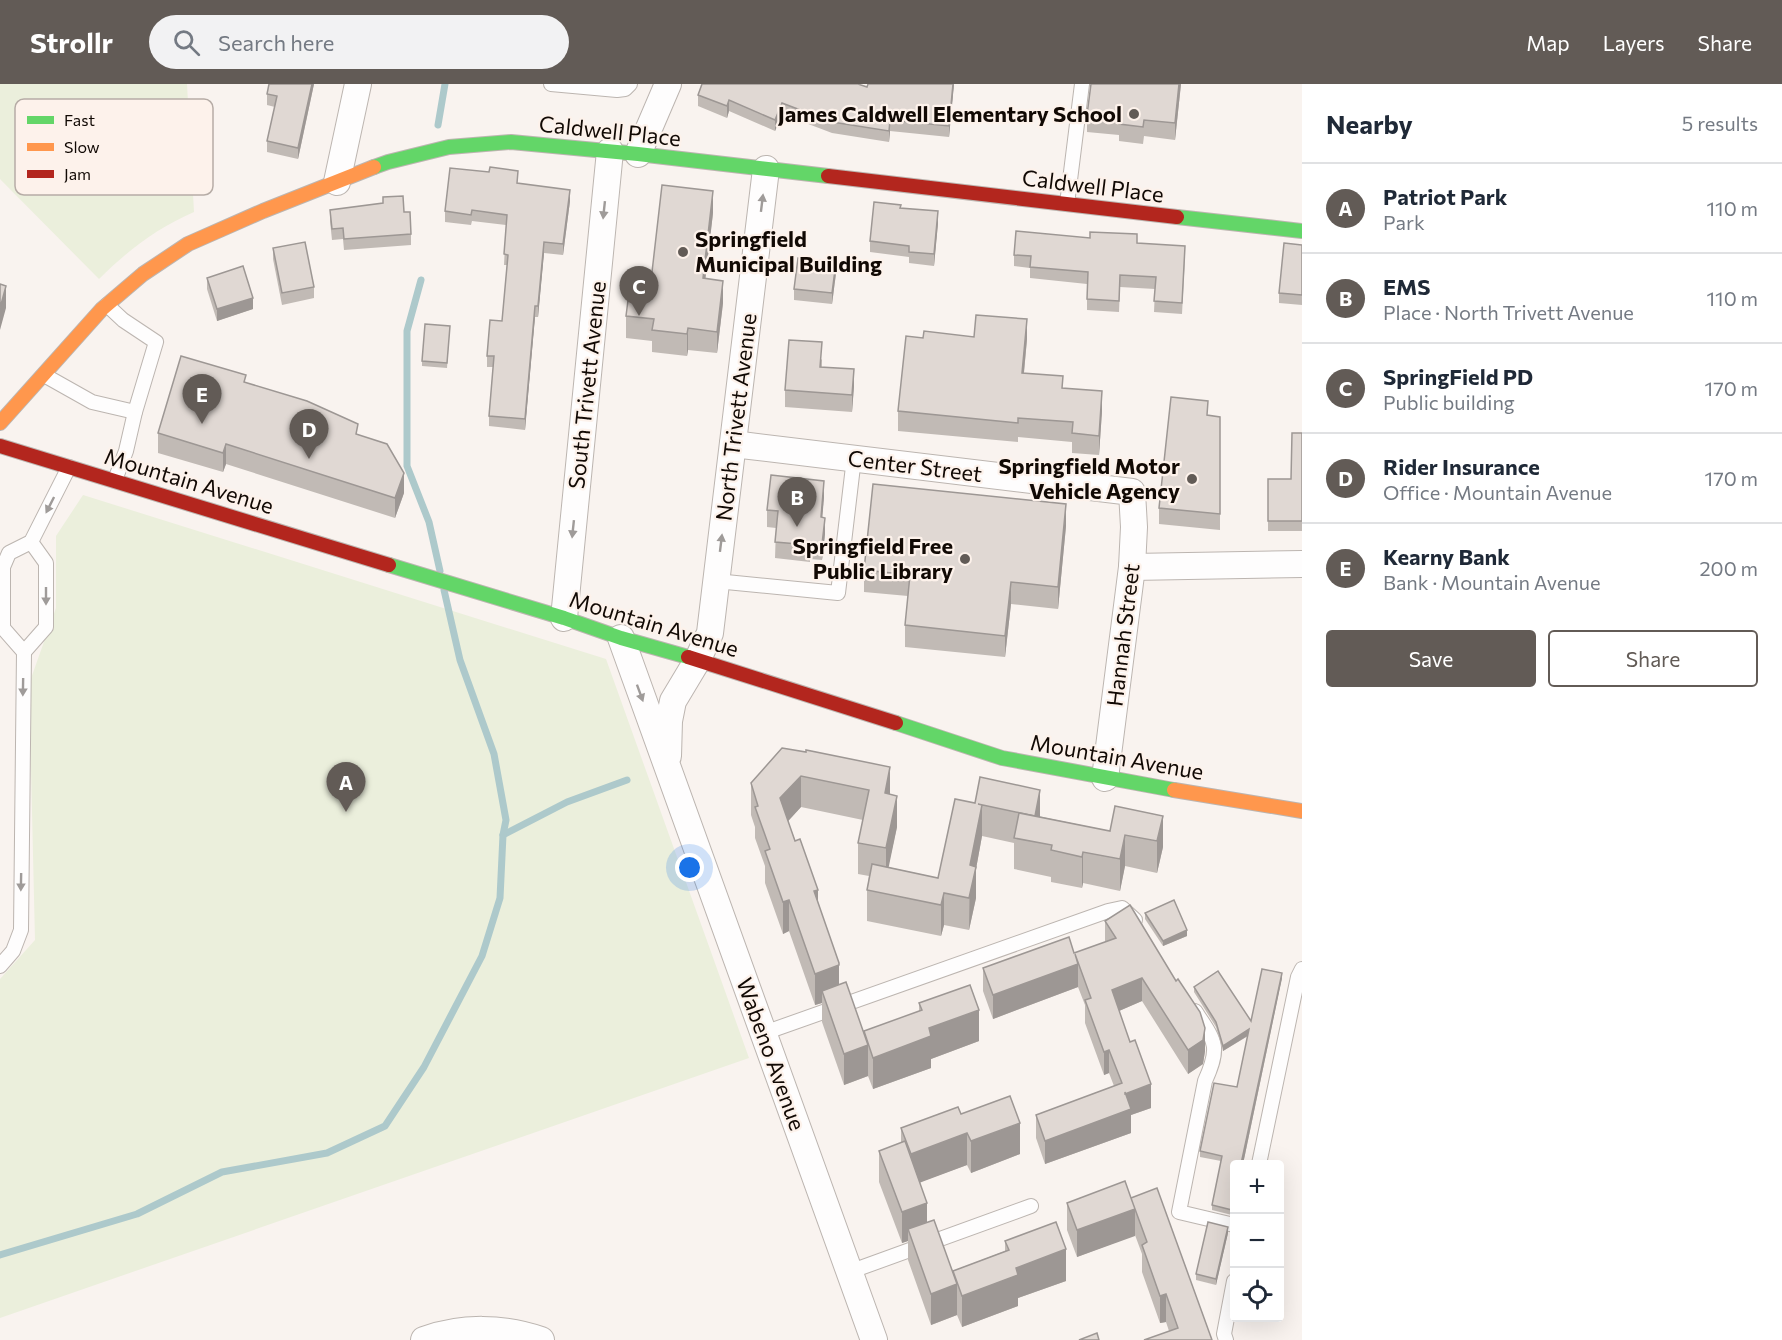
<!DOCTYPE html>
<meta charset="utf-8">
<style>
body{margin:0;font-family:Commissioner,sans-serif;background:#f2f2f3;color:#1f2937}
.controls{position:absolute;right:18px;bottom:18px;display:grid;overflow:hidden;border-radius:6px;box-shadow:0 6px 24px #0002}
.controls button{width:54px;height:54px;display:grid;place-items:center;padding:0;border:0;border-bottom:2px solid #e0e1e3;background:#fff;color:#1f2937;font:30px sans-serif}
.you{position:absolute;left:690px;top:784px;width:21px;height:21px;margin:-15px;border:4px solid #fff;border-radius:50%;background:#1a73e8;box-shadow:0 0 0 9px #1a73e833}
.badge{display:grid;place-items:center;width:39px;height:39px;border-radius:50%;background:#625b56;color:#fff;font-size:20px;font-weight:700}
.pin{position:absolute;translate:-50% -50px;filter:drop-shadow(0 2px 3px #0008)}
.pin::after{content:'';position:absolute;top:32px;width:21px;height:18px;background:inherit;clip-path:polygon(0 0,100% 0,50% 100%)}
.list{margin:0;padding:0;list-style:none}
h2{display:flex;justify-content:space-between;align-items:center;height:78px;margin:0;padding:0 24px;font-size:26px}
h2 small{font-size:20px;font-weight:400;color:#747a83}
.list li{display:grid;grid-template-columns:39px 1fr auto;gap:18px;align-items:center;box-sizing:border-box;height:90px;padding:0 24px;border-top:2px solid #e0e1e3}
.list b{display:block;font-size:22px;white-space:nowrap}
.list p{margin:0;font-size:20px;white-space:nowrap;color:#747a83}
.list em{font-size:20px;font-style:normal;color:#747a83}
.actions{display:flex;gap:12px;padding:18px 24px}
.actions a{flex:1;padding:14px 0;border:2px solid #625b56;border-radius:6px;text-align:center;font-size:21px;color:#625b56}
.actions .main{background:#625b56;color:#fff}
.icon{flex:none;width:33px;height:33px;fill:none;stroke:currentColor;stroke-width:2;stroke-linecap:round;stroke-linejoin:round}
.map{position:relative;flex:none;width:1302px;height:1256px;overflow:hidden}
header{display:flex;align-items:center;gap:36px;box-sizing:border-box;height:84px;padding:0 30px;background:#625b56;color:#fff}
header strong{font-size:28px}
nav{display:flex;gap:33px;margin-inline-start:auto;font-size:21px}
.search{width:420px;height:54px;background:#f2f2f3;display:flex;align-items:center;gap:15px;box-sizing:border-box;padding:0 21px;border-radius:33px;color:#747a83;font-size:22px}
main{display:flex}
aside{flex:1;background:#fff}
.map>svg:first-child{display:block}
</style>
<header>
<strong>Strollr</strong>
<div class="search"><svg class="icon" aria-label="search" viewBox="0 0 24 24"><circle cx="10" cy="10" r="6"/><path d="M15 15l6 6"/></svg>Search here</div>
<nav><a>Map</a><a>Layers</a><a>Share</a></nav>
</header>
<main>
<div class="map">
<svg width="1302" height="1256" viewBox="0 0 1302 1256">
<rect width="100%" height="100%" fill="#f9f3ef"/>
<g fill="#ebefdc">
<path d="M0 0H187L194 128C157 144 127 167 99 195L0 95Z"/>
<path d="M83 411 606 575 749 974 0 1234V895L35 856 29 600 56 524V452Z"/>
</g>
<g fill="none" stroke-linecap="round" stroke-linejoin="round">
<g stroke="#adc9cb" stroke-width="7">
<path d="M438 41 445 0"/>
<path d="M421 196 407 247V382L429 438 440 487"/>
<path d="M503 751 567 718 627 696"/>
<path d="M0 1171 137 1130 222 1088 327 1069 385 1042 424 983 482 872 500 814 503 751 506 736 494 670 460 576 444 506"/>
</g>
<defs>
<g id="lane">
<path d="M551 0 617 6 625 5 630 0"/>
<path d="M1067 120 1082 0"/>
<path d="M107 221 123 236 156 258 135 328 126 367 115 396"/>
<path d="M44 291 92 318 135 328"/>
<path d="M716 497 838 509 854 374"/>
<path d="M24 568 46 543V479L31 458"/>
<path d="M0 882 13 867 21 846 24 568 3 544V483L9 469 31 458 69 383"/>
<path d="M1195 927C1215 957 1221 962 1205 997L1179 1128 1234 1141"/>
<path d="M764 949 1108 827 1122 824 1135 836"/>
<path d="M1259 1080 1298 893 1302 885"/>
<path d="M849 1188 1031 1122"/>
<path d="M1226 1256 1224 1250 1234 1197"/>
</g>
<g id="street">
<path d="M638 70 668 0"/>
<path d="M337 98 358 0"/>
<path d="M733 360 1132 408 1134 443 1132 483 1105 694"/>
<path d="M1132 483 1302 480"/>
<path d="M564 534 610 67"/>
<path d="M621 554 874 1256"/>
<path d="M668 672 669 637 673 617 697 577 710 549 766 85"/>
<path d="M424 1256C462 1242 503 1243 541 1256"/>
</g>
<g id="fast">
<path d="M374 83 388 78 449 63 511 58 638 70 828 92"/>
<path d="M1177 133 1302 147"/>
<path d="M389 481 564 534 621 554 688 573"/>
<path d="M896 639 1002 674 1174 706"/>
</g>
<g id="slow">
<path d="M0 339 102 225 143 190 188 160 263 127 374 83"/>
<path d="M1174 706 1302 727"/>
</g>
<g id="jam">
<path d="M828 92 1177 133"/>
<path d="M0 362 389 481"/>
<path d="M688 573 896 639"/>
</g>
</defs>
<use href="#lane" stroke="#bcb5b0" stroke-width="16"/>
<use href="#street" stroke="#bcb5b0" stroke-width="28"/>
<use href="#fast" stroke="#bcb5b0" stroke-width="16"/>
<use href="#slow" stroke="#bcb5b0" stroke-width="16"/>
<use href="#jam" stroke="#bcb5b0" stroke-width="16"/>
<use href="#lane" stroke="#fefdfd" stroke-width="14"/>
<use href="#street" stroke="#fefdfd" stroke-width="26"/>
<use href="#fast" stroke="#63d668" stroke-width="14"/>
<use href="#slow" stroke="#ff974d" stroke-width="14"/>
<use href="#jam" stroke="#b3261e" stroke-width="14"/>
</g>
<g fill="#c1bab5">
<path d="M314 0 298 75 267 68V57L275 23 267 21V10Z"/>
<path d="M954 0 949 53 890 47 889 58 832 49 782 30 775 47 729 27 727 34 698 22V11Z"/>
<path d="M1091 0H1181L1175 56 1144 52 1143 60 1119 57V51L1087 48V31Z"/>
<path d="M518 99 570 117 563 171 544 169 538 233H535L525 346 489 342V332L493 283H487V272L502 237 507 181H504L506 141 472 137 471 141 445 138V127Z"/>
<path d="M901 124 938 139 934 182 909 179V173L870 168V157Z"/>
<path d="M330 126 404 128 411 150V161L344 166 343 155 332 156 330 137Z"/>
<path d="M713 129 705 195 723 219 717 269 688 266 687 272 652 268V257L626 254V232L652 188Z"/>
<path d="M1137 159 1185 173 1182 230 1154 228 1155 205 1120 203 1119 228 1087 226V200L1030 194V184L1014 182V171Z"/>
<path d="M1302 161V221L1279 219V209Z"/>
<path d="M273 164 314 203V214L282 221 273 175Z"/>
<path d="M836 189 832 220 794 216V205Z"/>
<path d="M207 194 253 225 217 237 207 205Z"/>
<path d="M450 242 447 284 422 282V277Z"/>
<path d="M974 253 1027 255 1024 289 1063 304 1102 327 1099 371 1072 369V358L1018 353V358L898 347V327L923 254Z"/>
<path d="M822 275V283L854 302 852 328 785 323V306Z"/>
<path d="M1208 331 1220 333V446L1159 440V424Z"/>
<path d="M158 349 358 351 404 409 395 434 226 380 223 388 158 369Z"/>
<path d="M1302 349V447H1268V395H1291Z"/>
<path d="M824 413 822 433 825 450 822 476 810 475V478L775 474 776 444 767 443V426Z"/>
<path d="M1066 442 1058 525 1011 520 1005 573 905 563V541L908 512 864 508V486Z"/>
<path d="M782 664 890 710 897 743 888 783 938 794 955 715 1110 747 1163 732V763L1157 789 1125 782 1120 807 1083 799 1082 804 1051 798V793L1014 785V759L982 752 976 785V814L969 846 944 841 941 852 867 837V806L869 792 858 790V759L863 736 801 723 788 737 818 818 839 900 864 948 919 927V919L979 957 931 975V984L873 1005 868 992 844 1001 822 938V919L815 921 789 847 783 850 765 799V782L755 754V743L751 731V699Z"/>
<path d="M1145 829 1187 852 1163 862 1145 835Z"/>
<path d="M1105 837 1205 967 1203 980 1188 990 1142 917 1119 927 1151 1024 1131 1031V1049L1045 1080 1036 1054V1031L1114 1002 1109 989 1104 991 1085 939V921L1078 903 993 935 983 907V884L1074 869 1105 858Z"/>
<path d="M1282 894 1243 1080H1234V1118L1232 1131 1212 1126V1121L1221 1077 1200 1073V1067L1237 1003 1248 952 1223 967 1216 943 1194 908V903L1251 937Z"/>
<path d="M961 1030 1020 1070 971 1089 967 1081 920 1098 927 1138 953 1187 1005 1167V1157L1066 1197 1018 1214V1222L962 1243 957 1231 931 1241 908 1176V1157L902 1159 879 1098V1067L901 1059V1044Z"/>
<path d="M1131 1114 1212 1256 1169 1247 1166 1238 1160 1239 1142 1188V1170L1135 1151 1077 1173 1067 1146V1119Z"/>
<path d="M1228 1149 1216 1201 1196 1196V1190Z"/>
</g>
<g fill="#9d9794">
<path d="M312 0H314L298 75V64Z"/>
<path d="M953 0H954L949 53V42Z"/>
<path d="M1179 0H1181L1175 56V39Z"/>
<path d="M729 16V27L727 34V22Z"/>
<path d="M782 19V30L775 47V36Z"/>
<path d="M890 36V47L889 58V47Z"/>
<path d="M570 106V117L563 171V160Z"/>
<path d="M713 107V129L703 216V194Z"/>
<path d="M938 127V139L934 182V170Z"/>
<path d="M544 158V169L538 233V222Z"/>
<path d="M836 178V189L832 220V209Z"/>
<path d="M723 197V219L717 269V248Z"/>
<path d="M6 202V224L0 246V224Z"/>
<path d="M253 214V225L217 237V225Z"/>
<path d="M535 222V233L525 346V335Z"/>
<path d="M1027 235V255L1022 308V289Z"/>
<path d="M688 244V266L687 272V250Z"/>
<path d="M854 285V302L852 328V311Z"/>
<path d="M1102 307V327L1099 371V352Z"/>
<path d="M226 360V380L223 388V369Z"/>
<path d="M404 389V409L395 434V414Z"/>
<path d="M824 397V413L821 450V433Z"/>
<path d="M1066 420V442L1058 525V503Z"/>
<path d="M825 434V450L822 476V460Z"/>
<path d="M1011 498V520L1005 573V552Z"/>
<path d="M890 683V714L885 709Z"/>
<path d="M801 692V723L780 746V714Z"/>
<path d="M1040 706V737L1035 732Z"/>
<path d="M897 712V743L886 796V764Z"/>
<path d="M982 721V752L976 785V814L969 846 970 781Z"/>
<path d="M1163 732V763L1157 789V757Z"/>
<path d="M1125 751V782L1120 807V775Z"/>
<path d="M1083 768V799L1082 804V773Z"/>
<path d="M818 806V837L814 807Z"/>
<path d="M944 809V841L941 852V821Z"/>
<path d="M789 816V847L783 850V818Z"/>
<path d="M1187 846V852L1163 862V857Z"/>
<path d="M1078 880V903L993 935V911Z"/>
<path d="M839 881V913L822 907V919L815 921V890Z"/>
<path d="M1282 889V894L1243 1080H1241Z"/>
<path d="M1142 894V917L1112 930V906Z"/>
<path d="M979 926V957L931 975V984L873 1005V974L929 944Z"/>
<path d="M1205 944V967L1203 980 1188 990V966Z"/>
<path d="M1249 945V951L1223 967V962Z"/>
<path d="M868 961V992L844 1001V970Z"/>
<path d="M1109 966V989L1104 991V968Z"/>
<path d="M1151 1000V1024L1131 1031V1049L1045 1080V1057L1125 1010Z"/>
<path d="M1020 1039V1070L971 1089V1057Z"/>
<path d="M967 1049V1081L911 1102V1070Z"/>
<path d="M927 1119V1150L908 1145V1157L902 1159V1128Z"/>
<path d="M1135 1125V1152L1077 1173V1146Z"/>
<path d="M1228 1143V1149L1216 1201V1195Z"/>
<path d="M1066 1165V1197L1018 1214V1222L962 1243V1212L1016 1184Z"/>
<path d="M957 1200V1231L931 1241V1210Z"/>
<path d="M1166 1210V1238L1160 1239V1212Z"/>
</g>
<g fill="#e0d8d3" stroke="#9d9794" stroke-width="1.5">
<path d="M269 0H312L298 64 267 57 277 12 267 10Z"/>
<path d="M702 0H858L867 3 868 0H953L949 42 890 36 889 47 832 38 782 19 775 36 729 16 727 22 698 11Z"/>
<path d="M1091 0H1179L1175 39 1144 36 1143 43 1119 40V35L1087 31Z"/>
<path d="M490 83 518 87 517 99 570 106 563 160 544 158 538 222H535L525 335 489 332 494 272H487L490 236 502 237 508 171 504 170 507 131 472 126 471 131 445 127 450 84 489 88Z"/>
<path d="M662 101 713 107 703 194 723 197 717 248 688 244 687 250 652 246 654 235 626 232 632 185 652 188Z"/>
<path d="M403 112 404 128H410L411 150 344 155 343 144 332 145 330 126 383 119V113Z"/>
<path d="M874 118 901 121 900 124 938 127 934 170 909 168V162L870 157Z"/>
<path d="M1016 147 1090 154V148L1137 150V159L1185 162 1182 219 1154 217 1156 193 1120 191 1119 217 1087 215 1088 188 1030 183 1031 172 1014 171Z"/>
<path d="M305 158 314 203 282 209 273 164Z"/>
<path d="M1284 159 1302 161V211L1279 209Z"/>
<path d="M798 174 836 178 832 209 794 205Z"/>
<path d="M243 182 253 214 217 225 207 194Z"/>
<path d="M0 200 6 202 0 224Z"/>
<path d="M976 231 1027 235 1022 289 1063 292 1062 304 1102 307 1099 352 1072 349 1073 338 1018 334V339L898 327 906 252 923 254 924 247 974 253Z"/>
<path d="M425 240 450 242 447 279 422 277Z"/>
<path d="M789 256 822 258 820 283 854 285 852 311 785 306Z"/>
<path d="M181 272 246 291 244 298 307 317 358 340 356 350 387 360 404 389 395 414 226 360 223 369 158 349Z"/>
<path d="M1171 313 1208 317 1207 331 1220 333V430L1159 424Z"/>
<path d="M1292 349H1302V437H1268V395H1291Z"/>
<path d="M771 391 824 397 821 433 825 434 822 460 810 458V461L775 458 778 427 767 426Z"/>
<path d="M873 400 1066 420 1058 503 1011 498 1005 552 905 541 910 491 864 486Z"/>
<path d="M782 664 806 668V666L890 683 885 709 897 712 886 764 858 759 869 706 801 692 780 714 795 757 800 755 818 806 814 807 839 879V881L815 890 789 816 783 818 765 767 770 765 755 723 758 722 751 699Z"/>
<path d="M980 693 1040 706 1035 732 978 720 982 721 970 781 976 783 969 814 944 809 941 821 867 806 872 780 938 794 955 715 975 719Z"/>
<path d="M1115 722 1163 732 1157 757 1125 751 1120 775 1083 768 1082 773 1051 766 1052 761 1014 754 1019 729 1110 747Z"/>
<path d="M1174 816 1187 846 1163 857 1145 829Z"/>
<path d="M1130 821 1176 897 1178 895 1200 928 1205 944 1203 956 1188 966 1142 894 1112 906 1130 958 1135 956 1151 1000 1125 1010V1008L1131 1025 1045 1057 1036 1031 1122 999 1109 966 1104 968 1085 916 1091 914 1075 870 1078 880 993 911 983 884 1069 853 1074 869 1116 854 1105 837Z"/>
<path d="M1262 885 1282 889 1241 1080H1234V1113L1232 1126 1212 1121 1222 1072 1200 1067 1214 999 1237 1003 1249 945 1223 962 1216 938 1194 903 1218 887 1251 937Z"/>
<path d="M846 898 868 961 844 970 822 907Z"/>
<path d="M970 901 979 926 929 944 931 952 873 974 864 947 922 926 919 919Z"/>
<path d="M1010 1012 1020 1039 971 1057 967 1049 911 1070 901 1044 958 1023 961 1030Z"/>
<path d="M905 1057 927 1119 902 1128 879 1067Z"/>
<path d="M1125 1097 1131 1114 1157 1104 1212 1256H1144L1178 1244 1166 1210 1160 1212 1142 1161 1147 1158 1131 1114 1135 1125 1077 1146 1067 1119Z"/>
<path d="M934 1136 957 1200 931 1210 908 1145Z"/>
<path d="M1056 1138 1066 1165 1016 1184 1018 1191 962 1212 953 1187 1009 1166 1005 1157Z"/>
<path d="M1208 1138 1228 1143 1216 1195 1196 1190Z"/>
<path d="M1097 1249 1099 1256H1079Z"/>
</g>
<defs><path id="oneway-solid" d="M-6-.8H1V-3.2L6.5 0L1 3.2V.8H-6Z" transform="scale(1.5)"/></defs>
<g fill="#9f9b99">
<use href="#oneway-solid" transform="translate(762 119) rotate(-83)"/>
<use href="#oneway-solid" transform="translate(604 126) rotate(96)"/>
<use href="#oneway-solid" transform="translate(50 421) rotate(117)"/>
<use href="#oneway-solid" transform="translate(573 445) rotate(96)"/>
<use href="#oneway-solid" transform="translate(721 459) rotate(-83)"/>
<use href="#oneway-solid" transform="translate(46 512) rotate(90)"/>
<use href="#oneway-solid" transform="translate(23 603) rotate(91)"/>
<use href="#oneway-solid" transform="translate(640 609) rotate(70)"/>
<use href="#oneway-solid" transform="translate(21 798) rotate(91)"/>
</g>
<g fill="#625b56" stroke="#fdf2eb" stroke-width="2">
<circle cx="1134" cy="30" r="6"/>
<circle cx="683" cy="168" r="6"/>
<circle cx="1192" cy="395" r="6"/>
<circle cx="965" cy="475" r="6"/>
</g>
<g text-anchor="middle" stroke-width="4.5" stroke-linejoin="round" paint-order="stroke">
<g font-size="22" font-weight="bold" fill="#110904" stroke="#fdf2eb" text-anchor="end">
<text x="1122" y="38">James Caldwell Elementary School</text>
<text x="695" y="163" text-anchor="start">Springfield<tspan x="695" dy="25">Municipal Building</tspan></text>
<text x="1180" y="390">Springfield Motor<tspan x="1180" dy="25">Vehicle Agency</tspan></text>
<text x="953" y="470">Springfield Free<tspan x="953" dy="25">Public Library</tspan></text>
</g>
<g font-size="22" fill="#110904" stroke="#fdf2eb">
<text transform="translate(610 47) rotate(6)" y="8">Caldwell Place</text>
<text transform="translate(1093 102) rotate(7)" y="8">Caldwell Place</text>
<text transform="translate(587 301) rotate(-84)" y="8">South Trivett Avenue</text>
<text transform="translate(736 333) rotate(-83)" y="8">North Trivett Avenue</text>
<text transform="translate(915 382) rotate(7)" y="8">Center Street</text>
<text transform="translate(189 397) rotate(17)" y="8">Mountain Avenue</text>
<text transform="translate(654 540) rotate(17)" y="8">Mountain Avenue</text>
<text transform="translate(1123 551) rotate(-83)" y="8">Hannah Street</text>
<text transform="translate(1117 673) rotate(10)" y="8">Mountain Avenue</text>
<text transform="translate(771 970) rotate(70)" y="8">Wabeno Avenue</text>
</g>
</g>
<rect x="15" y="15" width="198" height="96" rx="9" fill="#fdf2eb" stroke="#b6aca6" stroke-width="1.5"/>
<rect x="27" y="32" width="27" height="8" fill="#63d668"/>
<rect x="27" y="59" width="27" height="8" fill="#ff974d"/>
<rect x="27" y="86" width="27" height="8" fill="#b3261e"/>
<g font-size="16" fill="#110904">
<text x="64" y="42">Fast</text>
<text x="64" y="69">Slow</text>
<text x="64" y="96">Jam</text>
</g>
</svg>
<div class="controls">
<button>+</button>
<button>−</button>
<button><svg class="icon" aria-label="locate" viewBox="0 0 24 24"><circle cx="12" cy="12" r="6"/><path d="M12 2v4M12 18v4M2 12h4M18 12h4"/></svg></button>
</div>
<div class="you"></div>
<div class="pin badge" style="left:346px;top:728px">A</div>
<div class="pin badge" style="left:797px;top:443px">B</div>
<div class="pin badge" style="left:639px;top:232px">C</div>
<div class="pin badge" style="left:309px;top:375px">D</div>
<div class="pin badge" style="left:202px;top:340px">E</div>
</div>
<aside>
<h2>Nearby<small>5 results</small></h2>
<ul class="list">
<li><span class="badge">A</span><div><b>Patriot Park</b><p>Park</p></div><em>110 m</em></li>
<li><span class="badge">B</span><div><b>EMS</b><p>Place · North Trivett Avenue</p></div><em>110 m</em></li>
<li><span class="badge">C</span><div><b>SpringField PD</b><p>Public building</p></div><em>170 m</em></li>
<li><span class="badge">D</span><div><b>Rider Insurance</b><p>Office · Mountain Avenue</p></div><em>170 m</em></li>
<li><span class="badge">E</span><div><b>Kearny Bank</b><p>Bank · Mountain Avenue</p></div><em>200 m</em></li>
</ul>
<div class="actions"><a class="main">Save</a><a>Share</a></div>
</aside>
</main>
